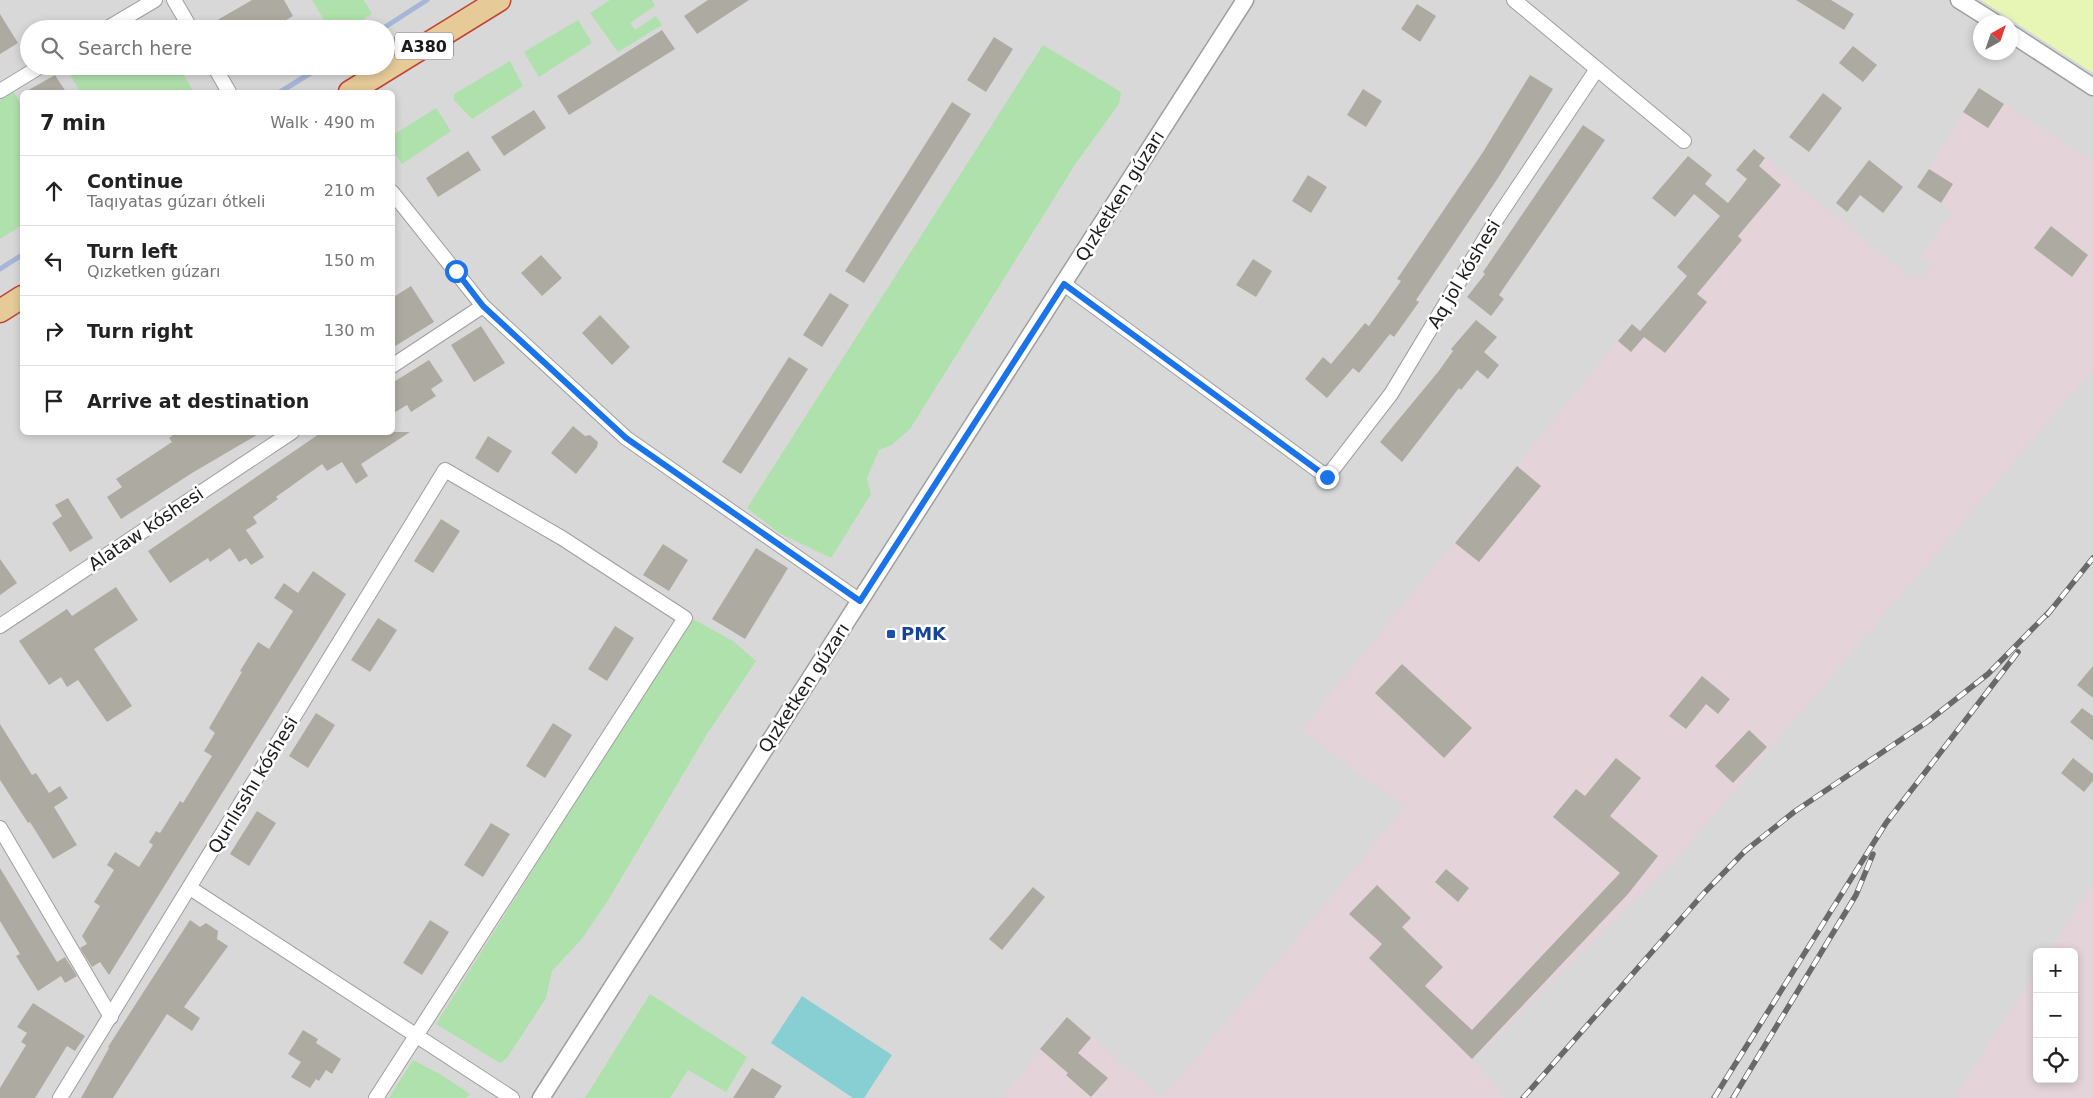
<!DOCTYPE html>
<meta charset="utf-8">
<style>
body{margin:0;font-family:"DejaVu Sans",sans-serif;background:#f6f6f6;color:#222}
.controls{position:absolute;right:15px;bottom:15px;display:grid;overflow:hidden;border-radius:8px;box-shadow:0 2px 8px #0003}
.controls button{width:45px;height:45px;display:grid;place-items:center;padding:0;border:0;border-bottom:1px solid #e0e0e0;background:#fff;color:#222;font:25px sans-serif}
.compass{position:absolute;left:1973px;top:15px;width:45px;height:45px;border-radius:50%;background:#fff;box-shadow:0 2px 8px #0003;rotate:40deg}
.stop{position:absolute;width:15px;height:15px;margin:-11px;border:4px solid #1a73e8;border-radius:50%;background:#fff}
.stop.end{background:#1a73e8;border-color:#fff;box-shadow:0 1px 5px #0008}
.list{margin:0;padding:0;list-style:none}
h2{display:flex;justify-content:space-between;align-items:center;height:65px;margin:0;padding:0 20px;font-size:21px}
h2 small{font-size:16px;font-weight:400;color:#767676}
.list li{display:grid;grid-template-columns:32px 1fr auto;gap:15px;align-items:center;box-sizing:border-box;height:70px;padding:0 20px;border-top:1px solid #e0e0e0}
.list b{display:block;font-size:19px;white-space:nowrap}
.list p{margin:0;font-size:16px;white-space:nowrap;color:#767676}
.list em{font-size:16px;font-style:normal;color:#767676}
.icon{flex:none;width:28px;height:28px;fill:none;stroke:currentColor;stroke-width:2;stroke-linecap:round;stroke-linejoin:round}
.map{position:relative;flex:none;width:2093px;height:1098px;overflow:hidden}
.search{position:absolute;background:#fff;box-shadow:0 2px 8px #0003;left:20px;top:20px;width:375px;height:55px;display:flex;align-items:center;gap:12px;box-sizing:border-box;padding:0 18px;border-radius:28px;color:#767676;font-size:19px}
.panel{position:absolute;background:#fff;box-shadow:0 2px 8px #0003;left:20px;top:90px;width:375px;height:345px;border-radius:8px}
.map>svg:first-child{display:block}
</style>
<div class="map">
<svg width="2093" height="1098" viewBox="0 0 2093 1098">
<rect width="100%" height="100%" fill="#eaebe1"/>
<path fill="#d9d8d8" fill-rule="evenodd" d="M0 0H2093V1098H0ZM1980 22H2010V52H1980ZM29 29H386V66H29ZM22 92H392V432H22ZM2037 952H2074V1079H2037Z"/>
<g fill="#e4d4da">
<path d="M1979 88 2093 160V369L1677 858 1473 1059 1505 1098H1002L1067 1017 1162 1097 1289 948 1405 807 1301 730 1632 324 1640 331 1686 276 1677 267 1720 216 1709 207 1719 195 1728 202 1747 180 1736 170 1754 149 1911 278 1914 273 1922 279 1932 265 1920 257 1952 213 1941 203 1953 184 1929 169Z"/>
<path d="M2093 883V1098H1954L2037 970V1079H2074V952H2049Z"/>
</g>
<g fill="#afe1ac">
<path d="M312 0H364L372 14 348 29H329Z"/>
<path d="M610 0H652L655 6 630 23 635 30 656 16 662 25 618 52 590 13Z"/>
<path d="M578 20 592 43 539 77 524 52Z"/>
<path d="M1043 45 1121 92 1119 104 1076 163 910 429 892 445 879 450 867 478 871 494 831 558 779 533 747 508Z"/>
<path d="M510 61 523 86 472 119 454 100V94Z"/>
<path d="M68 66H178L194 92H80L66 67Z"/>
<path d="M14 92 22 107V225L0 239V100Z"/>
<path d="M436 108 451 131 402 164 393 152V135Z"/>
<path d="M691 618 733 641 756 661 707 734 607 902 581 940 552 971 546 998 507 1058 500 1063 436 1024Z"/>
<path d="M650 994 747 1057 726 1092 688 1070 670 1098H585Z"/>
<path d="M413 1060 440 1074 470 1094 467 1098H389Z"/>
</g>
<path fill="#e7f6b4" d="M1981 0H2093V73Z"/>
<path fill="#87cfd3" d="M802 996 892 1055 864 1098H853L771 1043Z"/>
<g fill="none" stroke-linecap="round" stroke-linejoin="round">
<g stroke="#a6b6d5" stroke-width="5">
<path d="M382 29 427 0"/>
<path d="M280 92 322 66"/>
<path d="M0 269 22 255"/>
</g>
</g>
<g fill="#adaba1">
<path d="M252 0H284L293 16 271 29H202Z"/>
<path d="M708 0H749L697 34 684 16Z"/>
<path d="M1796 0H1831L1854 14 1844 30Z"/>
<path d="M1417 4 1436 16 1420 42 1401 29Z"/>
<path d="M0 14 18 43 0 54Z"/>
<path d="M662 30 675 49 569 115 557 96Z"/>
<path d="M994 37 1013 49 986 92 967 80Z"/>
<path d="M1853 46 1877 65 1863 82 1839 63Z"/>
<path d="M55 75 66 92H25Z"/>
<path d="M1530 75 1553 89 1498 178 1416 300 1419 302 1394 337 1390 334 1359 373 1353 368 1327 398 1305 379 1323 357 1331 364 1365 323 1369 326 1401 281 1397 279 1483 152Z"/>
<path d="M1979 88 2004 104 1988 128 1963 112Z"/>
<path d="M1363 89 1382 101 1366 127 1347 115Z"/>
<path d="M1823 93 1842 108 1809 152 1789 137Z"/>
<path d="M952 102 971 114 864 283 845 271Z"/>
<path d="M534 110 546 128 504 156 491 137Z"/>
<path d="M1583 125 1605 140 1499 295 1504 299 1491 316 1467 297 1485 274 1483 272Z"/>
<path d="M1754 149 1765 158 1759 166 1781 185 1738 236 1742 240 1697 294 1707 302 1665 353 1644 337 1631 352 1618 341 1632 324 1640 331 1687 276 1677 267 1720 216 1694 194 1675 217 1652 198 1688 156 1712 175 1705 184 1728 203 1747 179 1736 170Z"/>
<path d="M468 151 481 170 438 197 426 178Z"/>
<path d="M1869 160 1903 187 1883 213 1860 195 1847 212 1836 203Z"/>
<path d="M1929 169 1953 184 1941 203 1917 187Z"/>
<path d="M1308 175 1327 187 1311 213 1292 201Z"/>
<path d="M2051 226 2088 255 2072 277 2034 248Z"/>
<path d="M541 255 562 278 542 296 521 273Z"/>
<path d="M1253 259 1272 271 1256 297 1236 285Z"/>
<path d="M411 286 434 322 392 348V298Z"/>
<path d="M830 293 849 305 822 347 803 335Z"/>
<path d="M600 315 630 347 612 365 582 333Z"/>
<path d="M1476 320 1497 337 1484 352 1499 365 1488 379 1477 370 1461 390 1459 388 1402 462 1380 442 1438 372 1453 351 1451 349Z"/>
<path d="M481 326 505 363 474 382 451 345Z"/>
<path d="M789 357 808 369 741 474 722 462Z"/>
<path d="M429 360 443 381 431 389 436 396 411 412 407 405 392 414V383Z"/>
<path d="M573 426 585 436 590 435 598 442 597 447 576 474 551 453Z"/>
<path d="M177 432H262L192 473 121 519 107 497 122 487 116 479 172 442 169 438Z"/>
<path d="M322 432H410L361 464 368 476 356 484 342 462 327 471 322 464 276 497 278 499 253 517 257 523 246 530 264 557 251 565 246 558 239 562 230 548 210 562 208 558 170 583 148 551Z"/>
<path d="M488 436 512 451 498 473 475 458Z"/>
<path d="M1517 466 1541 486 1479 562 1455 543Z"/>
<path d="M68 498 93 538 70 552 52 523 62 516 55 505Z"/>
<path d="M441 519 460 531 433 573 414 561Z"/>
<path d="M663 544 688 560 669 591 643 575Z"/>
<path d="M756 548 788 568 745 639 712 619Z"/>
<path d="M0 559 17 583 0 595Z"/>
<path d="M313 571 346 594 109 975 100 962 92 967 80 948 87 944 82 936 100 906 94 902 114 870 107 865 115 852 139 867 153 845 149 842 156 831 160 833 180 801 183 803 212 756 204 751 215 733 209 728 242 672 240 671 258 642 269 649 293 611 274 598 284 583 298 593Z"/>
<path d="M116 587 138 620 94 649 132 706 107 722 78 680 67 687 61 677 49 685 19 641 67 609 72 616Z"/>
<path d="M378 618 397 630 370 672 351 660Z"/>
<path d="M615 626 634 638 607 681 588 669Z"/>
<path d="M1402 664 1472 728 1444 758 1375 693Z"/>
<path d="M2093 666V698L2077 685Z"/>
<path d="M1702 676 1730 699 1718 714 1706 704 1686 729 1669 716Z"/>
<path d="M2082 708 2093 716V741L2070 722Z"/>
<path d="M316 713 335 725 308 768 289 756Z"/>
<path d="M553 723 572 735 545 778 526 766Z"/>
<path d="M0 724 32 775 36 773 49 793 60 786 68 798 54 807 77 845 53 859 30 822 28 823 0 780Z"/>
<path d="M1749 730 1767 747 1733 783 1715 766Z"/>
<path d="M1616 758 1641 778 1610 816 1658 856 1628 894 1472 1059 1369 958 1382 944 1349 914 1377 885 1411 918 1402 927 1443 967 1425 986 1472 1030 1620 873 1553 817 1576 789 1585 796Z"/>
<path d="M2073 758 2093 774V781L2084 792 2061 773Z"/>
<path d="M257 811 276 823 249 866 230 854Z"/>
<path d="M491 823 510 834 483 877 464 865Z"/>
<path d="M0 868 57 962 65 957 77 976 65 983 61 976 38 991 16 956 20 954 0 921Z"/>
<path d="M1446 869 1469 888 1458 902 1435 882Z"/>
<path d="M1033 887 1045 897 1002 950 989 939Z"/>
<path d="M190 920 200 927 206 923 218 931 217 939 228 946 184 1007 200 1018 192 1031 167 1014 113 1098H81L109 1048 108 1047Z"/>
<path d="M430 920 449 932 422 975 403 963Z"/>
<path d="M33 1003 85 1036 75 1051 67 1046 35 1098H0V1088L26 1045 21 1042 27 1033 17 1027Z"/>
<path d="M1067 1017 1091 1038 1078 1053 1108 1078 1091 1097 1066 1075 1068 1073 1040 1049Z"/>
<path d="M303 1030 318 1039 316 1043 341 1059 332 1074 326 1070 319 1081 316 1079 310 1088 291 1077 301 1062 288 1054Z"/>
<path d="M752 1068 782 1086 774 1098H733Z"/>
</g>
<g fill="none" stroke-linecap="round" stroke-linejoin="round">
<defs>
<g id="minor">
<path d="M174 0 191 29"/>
<path d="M1514 0 1684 141"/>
<path d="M106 29 155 0"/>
<path d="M214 66 229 92"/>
<path d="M0 91 41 66"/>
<path d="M392 192 483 306 626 438 860 601"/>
<path d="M1064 284 1327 477 1391 394 1498 217 1597 69"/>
<path d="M392 366 483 306"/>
<path d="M0 626 292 432"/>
<path d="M0 828 111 1017"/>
<path d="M190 888 512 1098"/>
<path d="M60 1098 445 470 562 538 685 618 376 1098"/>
</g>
<g id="tertiary">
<path d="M1959 0 1994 22"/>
<path d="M2010 33 2093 87"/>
<path d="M541 1098 1245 0"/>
</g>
<g id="trunk">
<path d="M350 92 499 0"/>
<path d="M0 311 22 297"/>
</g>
</defs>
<use href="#minor" stroke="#9f9f9f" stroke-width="16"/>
<use href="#tertiary" stroke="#9f9f9f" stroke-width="19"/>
<use href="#trunk" stroke="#c34335" stroke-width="25"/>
<use href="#minor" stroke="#fff" stroke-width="14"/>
<use href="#tertiary" stroke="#fff" stroke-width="16"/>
<use href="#trunk" stroke="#e6ca98" stroke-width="22"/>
<defs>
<g id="rail">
<path d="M2047 615 2093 558"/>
<path d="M1523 1098 1704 893 1745 851 1794 812 1927 722 1988 674 2051 610"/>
<path d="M1714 1098 1886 823 2018 652"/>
<path d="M1733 1098 1856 895 1873 854"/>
</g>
</defs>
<use href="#rail" stroke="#696969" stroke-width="5.5"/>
<use href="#rail" stroke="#fff" stroke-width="4" stroke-dasharray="11" stroke-linecap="butt"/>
</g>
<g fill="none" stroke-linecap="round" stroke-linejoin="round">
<path stroke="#1a73e8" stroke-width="6" d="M456 271 483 306 626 438 860 601 1064 284 1327 477"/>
</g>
<rect fill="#1a4fb4" stroke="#fff" stroke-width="2" x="886" y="629" width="10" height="10" rx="2.5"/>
<g text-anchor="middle" stroke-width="5" stroke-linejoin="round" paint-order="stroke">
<rect fill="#fff" stroke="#5f5f5f" stroke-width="1" x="395" y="32.5" width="58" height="27" rx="4"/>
<g font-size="16" font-weight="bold" fill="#1b1b1b">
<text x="424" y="52">A380</text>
</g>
<g font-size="18" fill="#1b1b1b" stroke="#fff">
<text transform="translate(1120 196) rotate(-58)" y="6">Qızketken gúzarı</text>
<text transform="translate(1464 274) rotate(-59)" y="6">Aq jol kóshesi</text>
<text transform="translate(146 529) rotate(-34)" y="6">Alataw kóshesi</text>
<text transform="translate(804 688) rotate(-57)" y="6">Qızketken gúzarı</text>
<text transform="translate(253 785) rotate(-59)" y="6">Qurılısshı kóshesi</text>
</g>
<g font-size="18" font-weight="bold" fill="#164399" stroke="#fff" text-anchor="start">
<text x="901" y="640">PMK</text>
</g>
</g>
</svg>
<div class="controls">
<button>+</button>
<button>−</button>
<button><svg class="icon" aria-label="locate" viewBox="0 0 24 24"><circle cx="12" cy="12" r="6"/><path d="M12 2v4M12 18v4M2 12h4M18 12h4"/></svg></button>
</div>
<svg class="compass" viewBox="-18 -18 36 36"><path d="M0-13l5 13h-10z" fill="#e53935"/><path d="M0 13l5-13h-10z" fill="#767676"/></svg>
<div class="stop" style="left:456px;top:271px"></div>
<div class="stop end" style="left:1327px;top:477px"></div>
<div class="search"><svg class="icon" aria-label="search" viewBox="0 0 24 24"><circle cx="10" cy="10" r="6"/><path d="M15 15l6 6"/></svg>Search here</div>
<section class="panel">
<h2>7 min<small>Walk · 490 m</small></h2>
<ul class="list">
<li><svg class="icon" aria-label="ahead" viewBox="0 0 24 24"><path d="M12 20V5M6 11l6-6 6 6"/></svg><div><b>Continue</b><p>Taqıyatas gúzarı ótkeli</p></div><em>210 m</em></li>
<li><svg class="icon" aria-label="left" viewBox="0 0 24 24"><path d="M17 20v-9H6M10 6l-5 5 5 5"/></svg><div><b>Turn left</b><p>Qızketken gúzarı</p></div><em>150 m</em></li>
<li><svg class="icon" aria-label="right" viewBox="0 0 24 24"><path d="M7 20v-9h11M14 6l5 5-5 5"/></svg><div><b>Turn right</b></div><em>130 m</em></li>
<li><svg class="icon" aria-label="arrive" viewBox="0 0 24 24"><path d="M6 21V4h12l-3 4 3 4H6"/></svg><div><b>Arrive at destination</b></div></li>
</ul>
</section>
</div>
